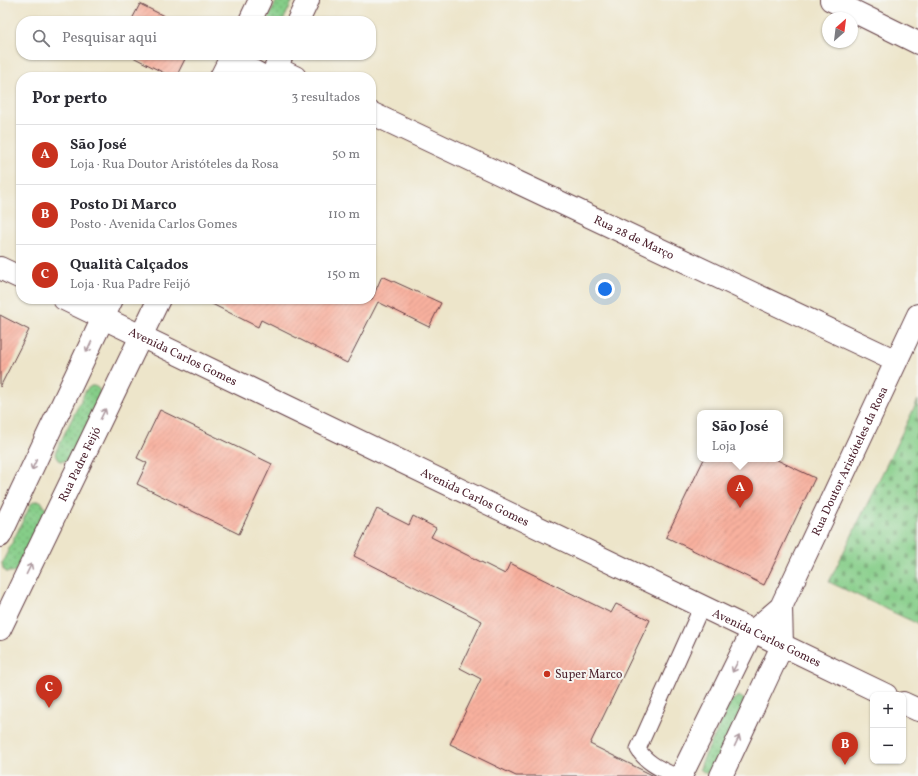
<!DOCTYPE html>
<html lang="pt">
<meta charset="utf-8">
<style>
body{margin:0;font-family:Vollkorn,serif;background:#f7f7f7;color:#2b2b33}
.controls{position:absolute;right:12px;bottom:12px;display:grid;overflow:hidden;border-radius:8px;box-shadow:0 1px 3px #0004}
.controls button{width:36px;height:36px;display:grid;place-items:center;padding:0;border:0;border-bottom:1px solid #e1e1e2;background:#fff;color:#2b2b33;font:20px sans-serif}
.compass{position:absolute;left:822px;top:12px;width:36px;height:36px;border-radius:50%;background:#fff;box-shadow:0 1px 3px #0004;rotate:28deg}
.you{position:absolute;left:605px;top:289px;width:14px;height:14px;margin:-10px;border:3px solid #fff;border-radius:50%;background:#1a73e8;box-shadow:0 0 0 6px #1a73e833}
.badge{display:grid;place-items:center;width:26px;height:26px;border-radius:50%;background:#c8321e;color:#fff;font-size:13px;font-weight:700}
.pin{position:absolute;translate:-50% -33px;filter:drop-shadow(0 1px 2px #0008)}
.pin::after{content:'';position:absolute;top:21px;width:14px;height:12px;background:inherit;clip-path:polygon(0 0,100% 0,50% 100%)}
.popup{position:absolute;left:697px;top:410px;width:86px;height:52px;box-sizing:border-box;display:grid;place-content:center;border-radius:8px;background:#fff;filter:drop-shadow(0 1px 3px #0005);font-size:13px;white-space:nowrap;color:#7c7c81}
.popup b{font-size:15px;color:#2b2b33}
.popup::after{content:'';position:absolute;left:50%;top:100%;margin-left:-8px;border:8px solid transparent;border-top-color:#fff}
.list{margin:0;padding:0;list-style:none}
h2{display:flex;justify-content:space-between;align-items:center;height:52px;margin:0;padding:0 16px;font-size:17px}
h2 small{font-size:13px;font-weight:400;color:#7c7c81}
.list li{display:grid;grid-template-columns:26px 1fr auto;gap:12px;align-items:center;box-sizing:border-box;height:60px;padding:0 16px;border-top:1px solid #e1e1e2}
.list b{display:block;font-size:15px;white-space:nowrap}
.list p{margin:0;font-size:13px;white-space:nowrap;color:#7c7c81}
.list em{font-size:13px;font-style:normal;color:#7c7c81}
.icon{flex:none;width:22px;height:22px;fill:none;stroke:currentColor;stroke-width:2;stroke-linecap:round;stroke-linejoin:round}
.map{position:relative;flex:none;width:918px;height:776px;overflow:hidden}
.search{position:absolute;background:#fff;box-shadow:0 1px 3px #0004;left:16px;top:16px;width:360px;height:44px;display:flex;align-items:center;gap:10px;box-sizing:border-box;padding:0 14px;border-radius:16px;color:#7c7c81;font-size:15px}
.panel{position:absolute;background:#fff;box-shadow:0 1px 3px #0004;left:16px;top:72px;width:360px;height:232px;border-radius:16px}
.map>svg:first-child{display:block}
</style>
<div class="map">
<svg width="918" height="776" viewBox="0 0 918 776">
<defs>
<pattern id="grass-dots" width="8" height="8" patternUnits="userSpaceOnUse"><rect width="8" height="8" fill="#85cd88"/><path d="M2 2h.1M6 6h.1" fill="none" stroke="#6fa66f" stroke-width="1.8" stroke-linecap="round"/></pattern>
<pattern id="cemetery-stones" width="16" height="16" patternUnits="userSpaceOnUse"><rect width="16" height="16" fill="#85cd88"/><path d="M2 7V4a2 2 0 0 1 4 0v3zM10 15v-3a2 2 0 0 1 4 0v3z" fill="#6fa66f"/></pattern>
<pattern id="building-hatch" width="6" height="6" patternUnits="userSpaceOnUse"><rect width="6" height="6" fill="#f8b09e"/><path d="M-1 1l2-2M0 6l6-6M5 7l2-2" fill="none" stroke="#d69788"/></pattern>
</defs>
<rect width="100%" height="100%" fill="#f6f6f2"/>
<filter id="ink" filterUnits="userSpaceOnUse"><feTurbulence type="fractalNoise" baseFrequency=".025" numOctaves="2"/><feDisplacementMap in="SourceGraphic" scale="8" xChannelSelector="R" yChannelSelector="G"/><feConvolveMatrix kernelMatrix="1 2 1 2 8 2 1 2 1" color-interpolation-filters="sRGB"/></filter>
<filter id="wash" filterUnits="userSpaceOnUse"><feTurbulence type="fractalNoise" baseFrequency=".012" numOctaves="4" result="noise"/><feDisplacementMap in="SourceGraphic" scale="16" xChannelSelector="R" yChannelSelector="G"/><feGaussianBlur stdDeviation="0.9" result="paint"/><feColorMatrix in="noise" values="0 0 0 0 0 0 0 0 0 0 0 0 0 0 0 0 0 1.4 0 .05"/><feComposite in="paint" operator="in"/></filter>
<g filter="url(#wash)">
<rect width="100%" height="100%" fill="#ede5ca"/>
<g fill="url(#grass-dots)" stroke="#68765a">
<path d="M277 0H293L283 21H267Z"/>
<path d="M91 386C98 385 101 391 101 397L71 458 68 461H60L55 454 56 451 86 390Z"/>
<path d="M35 501H41L46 509 15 572H6L3 568 2 563 31 504Z"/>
<path d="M739 696 745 700 712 774 705 773 700 769 702 762 731 701Z"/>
</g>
<path fill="url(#cemetery-stones)" stroke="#68765a" d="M918 400V624L829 582Z"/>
<g id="blocks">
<g fill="url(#building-hatch)">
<path d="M140 4 174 21H131Z"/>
<path d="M129 55H187L176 77H172Z"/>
<path d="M382 276 441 303 429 327 378 302 347 363 261 320 258 327 202 299H372Z"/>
<path d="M0 315 29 330 0 387Z"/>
<path d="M160 410 272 464 239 534 137 484 147 463 137 458Z"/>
<path d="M704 459H775L815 478 764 585 666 537Z"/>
<path d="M377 509 409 525 413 516 436 528 431 537 505 574 510 563 611 613 616 604 650 620 590 744 654 776H516L450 744 481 679 460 668 482 621 354 556Z"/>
</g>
</g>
</g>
<g filter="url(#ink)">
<use href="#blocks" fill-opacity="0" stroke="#623d43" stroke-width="1"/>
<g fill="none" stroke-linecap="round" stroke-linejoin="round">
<defs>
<path id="service" d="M675 776C661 769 646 763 638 749L701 608"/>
<g id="minor">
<path d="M831 0 918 43"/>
<path d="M250 21 260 0"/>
<path d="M298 21 308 0"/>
<path d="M230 58 264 77"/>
<path d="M276 68 295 77"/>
<path d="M221 77 232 55"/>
<path d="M271 77 282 55"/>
<path id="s1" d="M371 113 896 361"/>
<path d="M0 268 21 278"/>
<path id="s2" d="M64 299 886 695"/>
<path d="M0 536 112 299"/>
<path id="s3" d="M0 629 159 299"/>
<path d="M903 703 918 710"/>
<path id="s4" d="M681 776 752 632 781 607 918 315"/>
<path d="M721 776 782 646 781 607"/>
</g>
</defs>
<use href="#service" stroke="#623d43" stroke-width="17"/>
<use href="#minor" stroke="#623d43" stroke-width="24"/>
<use href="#service" stroke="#fff" stroke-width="15"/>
<use href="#minor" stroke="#fff" stroke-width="22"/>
</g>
<defs><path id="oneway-shaft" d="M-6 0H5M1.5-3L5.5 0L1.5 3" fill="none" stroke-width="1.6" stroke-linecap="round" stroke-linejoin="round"/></defs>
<g stroke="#ae9aa0">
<use href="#oneway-shaft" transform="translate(89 347) rotate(115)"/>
<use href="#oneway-shaft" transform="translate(103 414) rotate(-64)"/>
<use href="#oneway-shaft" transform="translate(34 465) rotate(115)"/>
<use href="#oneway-shaft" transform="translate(29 569) rotate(-64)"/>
<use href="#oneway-shaft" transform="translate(735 667) rotate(117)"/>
<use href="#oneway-shaft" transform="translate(737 741) rotate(-65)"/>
</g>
</g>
<circle fill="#c8321e" stroke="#f6f6f2" stroke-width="1.5" cx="547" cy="674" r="4"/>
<g text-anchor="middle" stroke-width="4" stroke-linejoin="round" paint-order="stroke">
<g font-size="12" fill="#4a1f2b" stroke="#f6f6f2">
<text dy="4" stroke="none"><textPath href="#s1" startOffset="291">Rua 28 de Março</textPath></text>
<text dy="4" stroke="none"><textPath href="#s2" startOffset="132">Avenida Carlos Gomes</textPath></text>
<text dy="4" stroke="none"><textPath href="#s4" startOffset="360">Rua Doutor Aristóteles da Rosa</textPath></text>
<text dy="4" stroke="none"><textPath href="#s3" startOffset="183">Rua Padre Feijó</textPath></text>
<text dy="4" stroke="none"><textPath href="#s2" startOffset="456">Avenida Carlos Gomes</textPath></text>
<text dy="4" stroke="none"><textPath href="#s2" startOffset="780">Avenida Carlos Gomes</textPath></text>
</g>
<g font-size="12" fill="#4a1f2b" stroke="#f6f6f2" text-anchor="start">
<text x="555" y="678">Super Marco</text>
</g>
</g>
</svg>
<div class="controls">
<button>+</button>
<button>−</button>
</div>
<svg class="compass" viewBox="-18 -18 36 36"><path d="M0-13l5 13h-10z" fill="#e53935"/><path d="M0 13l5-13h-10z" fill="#7c7c81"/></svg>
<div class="you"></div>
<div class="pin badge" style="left:740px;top:508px">A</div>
<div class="popup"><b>São José</b>Loja</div>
<div class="pin badge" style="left:845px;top:765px">B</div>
<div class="pin badge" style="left:49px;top:708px">C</div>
<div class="search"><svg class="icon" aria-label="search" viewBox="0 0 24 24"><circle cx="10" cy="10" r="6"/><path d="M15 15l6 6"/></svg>Pesquisar aqui</div>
<section class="panel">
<h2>Por perto<small>3 resultados</small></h2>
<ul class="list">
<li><span class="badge">A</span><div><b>São José</b><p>Loja · Rua Doutor Aristóteles da Rosa</p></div><em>50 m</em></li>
<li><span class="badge">B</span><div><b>Posto Di Marco</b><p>Posto · Avenida Carlos Gomes</p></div><em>110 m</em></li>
<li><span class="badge">C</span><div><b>Qualità Calçados</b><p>Loja · Rua Padre Feijó</p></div><em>150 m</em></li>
</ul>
</section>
</div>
